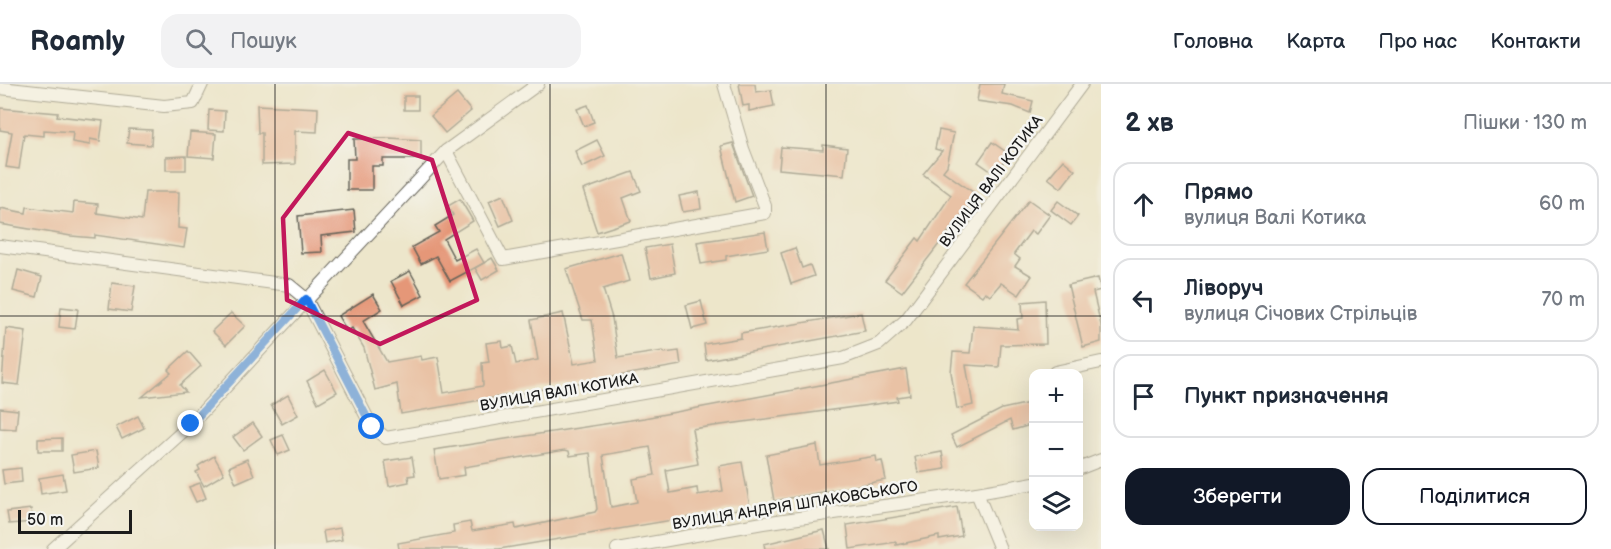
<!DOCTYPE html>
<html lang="uk">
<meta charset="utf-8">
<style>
body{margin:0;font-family:"Balsamiq Sans",sans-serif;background:#f2f2f3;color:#1f2937}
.controls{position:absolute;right:18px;bottom:18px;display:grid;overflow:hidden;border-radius:12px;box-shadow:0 6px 24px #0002}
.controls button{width:54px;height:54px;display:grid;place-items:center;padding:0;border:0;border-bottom:2px solid #e0e1e3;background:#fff;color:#1f2937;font:30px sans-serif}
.scale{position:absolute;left:18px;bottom:15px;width:114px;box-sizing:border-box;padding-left:6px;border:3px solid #1c1c1c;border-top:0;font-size:16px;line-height:21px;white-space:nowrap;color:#1c1c1c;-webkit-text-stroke:4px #f6f6f2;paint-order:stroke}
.stop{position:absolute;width:18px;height:18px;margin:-14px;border:4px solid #1a73e8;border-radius:50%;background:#fff}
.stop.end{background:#1a73e8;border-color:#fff;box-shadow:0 2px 6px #0008}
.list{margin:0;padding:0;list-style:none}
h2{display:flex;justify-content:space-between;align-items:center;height:78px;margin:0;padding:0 24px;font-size:26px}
h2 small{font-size:20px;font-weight:400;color:#747a83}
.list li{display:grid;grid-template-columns:39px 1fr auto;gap:18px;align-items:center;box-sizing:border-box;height:84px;margin:0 12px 12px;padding:0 12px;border:2px solid #e0e1e3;border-radius:18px}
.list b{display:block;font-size:22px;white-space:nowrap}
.list p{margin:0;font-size:20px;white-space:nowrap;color:#747a83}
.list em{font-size:20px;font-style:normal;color:#747a83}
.actions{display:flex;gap:12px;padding:18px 24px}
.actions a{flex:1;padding:14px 0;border:2px solid #111827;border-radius:18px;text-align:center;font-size:21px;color:#111827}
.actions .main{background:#111827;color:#fff}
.icon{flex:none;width:33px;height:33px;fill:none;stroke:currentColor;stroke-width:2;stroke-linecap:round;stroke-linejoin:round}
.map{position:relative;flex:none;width:1101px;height:465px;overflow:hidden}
header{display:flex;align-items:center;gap:36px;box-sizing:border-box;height:84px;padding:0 30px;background:#fff;border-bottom:2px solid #e0e1e3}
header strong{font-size:28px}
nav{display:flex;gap:33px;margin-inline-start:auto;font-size:21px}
.search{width:420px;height:54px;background:#f2f2f3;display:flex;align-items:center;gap:15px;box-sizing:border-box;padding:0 21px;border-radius:18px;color:#747a83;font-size:22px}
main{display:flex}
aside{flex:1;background:#fff}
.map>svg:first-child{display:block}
</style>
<header>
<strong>Roamly</strong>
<div class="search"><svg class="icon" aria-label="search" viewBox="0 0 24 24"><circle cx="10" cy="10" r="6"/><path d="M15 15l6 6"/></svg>Пошук</div>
<nav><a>Головна</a><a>Карта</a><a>Про нас</a><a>Контакти</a></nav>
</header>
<main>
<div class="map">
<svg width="1101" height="465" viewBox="0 0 1101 465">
<rect width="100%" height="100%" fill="#f6f6f2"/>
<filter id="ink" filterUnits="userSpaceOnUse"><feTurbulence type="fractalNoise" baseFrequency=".0167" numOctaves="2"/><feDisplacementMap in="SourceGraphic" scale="12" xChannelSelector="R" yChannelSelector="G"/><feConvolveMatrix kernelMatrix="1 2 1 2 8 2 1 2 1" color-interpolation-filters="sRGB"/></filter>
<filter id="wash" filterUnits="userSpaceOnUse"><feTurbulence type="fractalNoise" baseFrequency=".008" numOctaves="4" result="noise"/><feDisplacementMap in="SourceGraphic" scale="24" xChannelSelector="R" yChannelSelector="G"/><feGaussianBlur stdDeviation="1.35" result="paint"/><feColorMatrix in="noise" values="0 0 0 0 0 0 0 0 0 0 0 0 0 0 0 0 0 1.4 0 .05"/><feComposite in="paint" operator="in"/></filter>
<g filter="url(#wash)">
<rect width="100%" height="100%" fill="#ede6cb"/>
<g id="blocks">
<g fill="#e59778" fill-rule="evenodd">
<path d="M739 0H755L756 8 771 6 774 22 749 27V21L743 22Z"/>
<path d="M980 0H1004L1002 10 1033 17 1030 29 1013 22 977 17Z"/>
<path d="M457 10 471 27 445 49 431 32Z"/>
<rect x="404" y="12" width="14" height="14"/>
<path d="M257 21 318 24 317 48 295 47V80L262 81V49H258Z"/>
<path d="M588 21 594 38 584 42 577 25Z"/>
<path d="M0 24 58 29 57 32 103 37 100 57 90 55V61L72 58 73 48 44 46V52L24 50 19 85 6 83 12 48 0 46Z"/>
<path d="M209 26 225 27 224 47 208 46Z"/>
<path d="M129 45 152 46 151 61 127 59Z"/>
<path d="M939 46 954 49 947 82 943 87 977 111 902 208 885 196 917 154 920 157 951 111 923 90 942 67 935 65Z"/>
<path d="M190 48 216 50 214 74 188 72Z"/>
<path d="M390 54 421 56V75H383V82H372V106H347V75H355L354 55Z"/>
<path d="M597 56 605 72 582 83 575 67Z"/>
<path d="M992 58 1009 70 995 90 978 78Z"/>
<path d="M733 59 752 112 735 118 721 62Z"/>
<path d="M823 61 847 64 844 91 779 85 781 63 823 66Z"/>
<path d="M186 72V86H166V73Z"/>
<path d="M1063 76 1075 86 1061 104 1048 94Z"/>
<path d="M633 88 641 107 623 114 631 137 597 148 583 106Z"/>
<path d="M145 108H179L178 144 187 145 184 164 95 151V154L71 152 0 140V124L26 129 27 123 73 129 74 118 98 120 97 129 142 136Z"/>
<path d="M699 108 701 125 683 128 679 112Z"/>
<path d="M503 111 513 136 500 142 489 117Z"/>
<path d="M460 115 473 137 444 155 455 176 476 165 484 179 450 197 436 172 421 180 412 163 439 148 435 142 453 131 448 122Z"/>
<path d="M1029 116 1050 131 1036 150 1031 147 1014 170 1020 175 1015 182 1032 192 1019 211 1001 199 990 212 985 208 982 212 964 199Z"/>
<path d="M1058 117 1078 132 1071 141 1051 126Z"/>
<path d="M354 126 356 148 321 152 322 168 301 169 298 132Z"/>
<path d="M765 148 768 165 726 172V176L701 180 697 158Z"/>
<path d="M670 160 675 189 651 194 645 164Z"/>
<path d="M795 164 802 184 810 181 814 192 791 200 781 169Z"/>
<path d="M621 169 629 197 603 205 612 234 618 274 663 267 664 269 679 267 681 281 401 330 397 300 375 306 364 264 352 244 347 247 338 232 373 210 382 225 363 237 387 278 421 272 422 276 438 273 444 309 483 302 482 279 489 278 486 259 502 257 503 264 512 262 516 280 538 276 531 236 563 229 574 280 598 276 592 236H583L566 185Z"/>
<path d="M492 174 499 186 482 196 475 184Z"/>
<path d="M18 186 42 193 37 213 13 207Z"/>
<path d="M410 187 423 211 404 221 391 197Z"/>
<path d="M1098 194 1101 206 1093 208 1101 241V258L1083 263 1068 201Z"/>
<path d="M112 199 135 202 131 228 109 225Z"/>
<path d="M1045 216 1046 260 1001 261 999 283 966 281 973 321 957 325 951 288 953 268 970 269 973 242 1018 245 1017 235 1023 234 1022 218Z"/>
<path d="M701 217 707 241 692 245 686 221Z"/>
<path d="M61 223 78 225 75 245 59 243Z"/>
<path d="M231 229 245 242 226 261 212 247Z"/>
<path d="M861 229 865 247 706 276 704 260 741 254V249Z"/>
<path d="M6 244 26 247 19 301 2 299Z"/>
<path d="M188 267 201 282 180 301 186 308 142 313 171 289 168 286Z"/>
<path d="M906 285 910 311 897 313 898 317 692 345 698 380 666 386 670 409 697 404 698 411 723 407 719 382 742 378 750 423 499 465H399L398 459 454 449 453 441 470 438 472 447 515 440 516 445 595 428 597 425 590 369 570 372 569 367 565 366 464 383 465 391 439 395 434 366 644 334ZM650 363 655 391 633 395 637 418 611 423 603 371Z"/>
<path d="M325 286 337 308 318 319 307 297Z"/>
<path d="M288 311 298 331 282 340 271 321Z"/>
<path d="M1034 318V340L1013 346 1010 336 957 363 951 351 1002 325Z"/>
<path d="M0 324 18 326 16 345 0 344Z"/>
<path d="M138 332 144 344 122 355 116 343Z"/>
<path d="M253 339 262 352 243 366 233 353Z"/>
<path d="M283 351 290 366 278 371 271 356Z"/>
<path d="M62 354V367H38V355Z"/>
<path d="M817 361 820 381 876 372 877 378 882 377 886 396 774 417 766 371Z"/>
<path d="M96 367 99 384 74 388 71 371Z"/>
<path d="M942 368 945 385 918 389 915 373Z"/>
<path d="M214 372 224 390 204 402 196 388 200 386 198 382Z"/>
<path d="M412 373 415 391 408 392 409 398 389 402 385 377Z"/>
<path d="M247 375 254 391 236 399 229 383Z"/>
<path d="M21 384 22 398 4 400 2 386Z"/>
<path d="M63 390 66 406 41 410 39 394Z"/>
<path d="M200 399 206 414 196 418 189 403Z"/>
<path d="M957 423 962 452 939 456V452L896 461V458L850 465 847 441Z"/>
<path d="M31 425 33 438 9 440 7 428Z"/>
<path d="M340 444 342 456 325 459 323 447Z"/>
<path d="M824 446 829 465H765L764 460Z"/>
</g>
</g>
</g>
<g filter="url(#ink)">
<use href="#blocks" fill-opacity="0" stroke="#656359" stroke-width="1.5"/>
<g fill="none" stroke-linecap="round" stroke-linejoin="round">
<defs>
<g id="minor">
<path d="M0 4 164 22 193 19 202 0"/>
<path d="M446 67 503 175 765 129V122L743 65 724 0"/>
<path d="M0 162 289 201 306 215 372 343 386 354 843 274 879 260 906 236 1082 0"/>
<path d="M1055 288 1101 278"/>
<path d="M1078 385 1101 376"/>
<path d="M53 465 191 340 446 67 538 0"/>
<path d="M617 465 763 439 977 409"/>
<path d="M1000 465 977 409 1034 399"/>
</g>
</defs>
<use href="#minor" stroke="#656359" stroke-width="14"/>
<use href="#minor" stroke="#fff" stroke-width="12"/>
</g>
</g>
<g fill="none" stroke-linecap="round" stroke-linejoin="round" filter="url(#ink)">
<path stroke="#1a73e8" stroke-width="8" d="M191 340 306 215 372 343"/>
</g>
<path d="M0 0H1101V465H0ZM348 49 432 76 477 216 380 260 287 216 283 134Z" fill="#ede6cb" fill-opacity=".55" fill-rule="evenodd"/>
<path fill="none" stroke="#c2185b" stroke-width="4.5" stroke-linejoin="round" d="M348 49 432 76 477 216 380 260 287 216 283 134Z"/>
<path fill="none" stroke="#1c1c1c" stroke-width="1.5" stroke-opacity="0.55" d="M275 0V465M550 0V465M826 0V465M0 232H1101"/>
<g text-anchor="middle" stroke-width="5" stroke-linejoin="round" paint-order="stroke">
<g font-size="15" fill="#1c1c1c" stroke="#f6f6f2">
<text transform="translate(991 97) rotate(-53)" y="5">ВУЛИЦЯ ВАЛІ КОТИКА</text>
<text transform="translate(559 308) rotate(-10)" y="5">ВУЛИЦЯ ВАЛІ КОТИКА</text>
<text transform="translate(795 421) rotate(-9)" y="5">ВУЛИЦЯ АНДРІЯ ШПАКОВСЬКОГО</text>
</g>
</g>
</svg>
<div class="controls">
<button>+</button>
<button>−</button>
<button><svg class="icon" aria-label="layers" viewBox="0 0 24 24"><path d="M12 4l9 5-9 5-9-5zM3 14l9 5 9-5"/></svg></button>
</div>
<div class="scale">50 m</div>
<div class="stop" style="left:372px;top:343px"></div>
<div class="stop end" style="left:191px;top:340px"></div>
</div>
<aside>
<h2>2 хв<small>Пішки · 130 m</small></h2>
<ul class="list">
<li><svg class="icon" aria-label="ahead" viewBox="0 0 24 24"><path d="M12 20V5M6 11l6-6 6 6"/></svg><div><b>Прямо</b><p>вулиця Валі Котика</p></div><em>60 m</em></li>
<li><svg class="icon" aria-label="left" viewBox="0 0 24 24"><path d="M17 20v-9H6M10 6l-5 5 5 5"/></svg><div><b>Ліворуч</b><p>вулиця Січових Стрільців</p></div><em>70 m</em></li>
<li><svg class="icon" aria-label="arrive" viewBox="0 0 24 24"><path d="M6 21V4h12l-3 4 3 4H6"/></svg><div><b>Пункт призначення</b></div></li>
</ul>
<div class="actions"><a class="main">Зберегти</a><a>Поділитися</a></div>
</aside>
</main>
